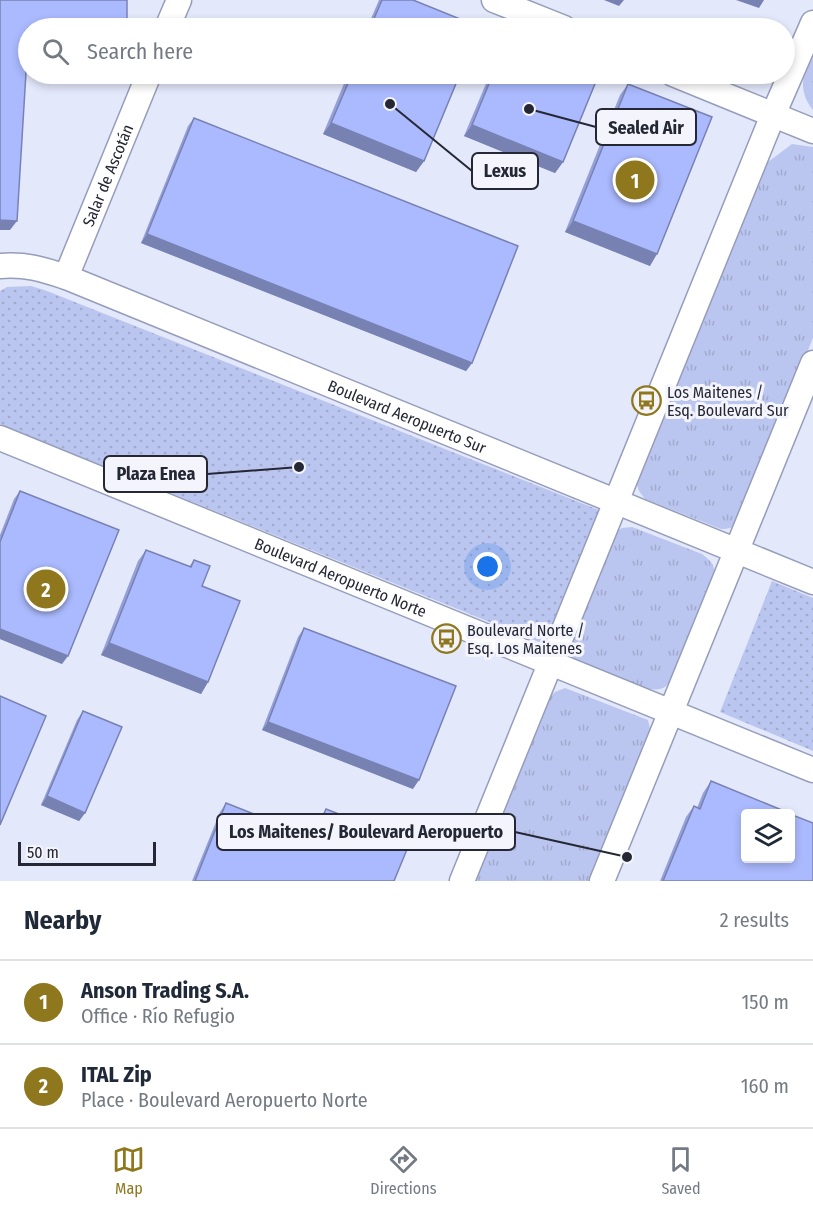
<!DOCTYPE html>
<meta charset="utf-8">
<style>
body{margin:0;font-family:"Fira Sans Condensed",sans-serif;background:#f6f6f7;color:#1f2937}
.controls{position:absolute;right:18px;bottom:18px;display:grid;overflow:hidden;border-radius:6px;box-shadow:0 3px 9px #0003}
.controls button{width:54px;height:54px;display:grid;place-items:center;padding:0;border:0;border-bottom:2px solid #e0e1e3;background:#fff;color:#1f2937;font:30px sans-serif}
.scale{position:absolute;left:18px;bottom:15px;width:138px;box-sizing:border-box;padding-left:6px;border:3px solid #252834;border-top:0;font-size:16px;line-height:21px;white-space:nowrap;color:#252834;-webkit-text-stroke:4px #f4f5fc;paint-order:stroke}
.you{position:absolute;left:488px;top:567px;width:21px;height:21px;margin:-15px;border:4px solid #fff;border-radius:50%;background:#1a73e8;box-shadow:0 0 0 9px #1a73e833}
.badge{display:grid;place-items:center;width:39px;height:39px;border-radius:50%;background:#8e771c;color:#fff;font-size:20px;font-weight:700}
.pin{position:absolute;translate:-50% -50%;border:3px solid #fff;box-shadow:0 2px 6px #0006}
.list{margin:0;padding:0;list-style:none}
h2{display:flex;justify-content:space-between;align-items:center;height:78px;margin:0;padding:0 24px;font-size:26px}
h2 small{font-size:20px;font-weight:400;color:#747a83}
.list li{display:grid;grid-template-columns:39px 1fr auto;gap:18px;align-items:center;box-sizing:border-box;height:84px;padding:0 24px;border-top:2px solid #e0e1e3}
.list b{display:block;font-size:22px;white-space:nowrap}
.list p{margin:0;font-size:20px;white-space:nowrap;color:#747a83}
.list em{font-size:20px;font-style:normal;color:#747a83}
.icon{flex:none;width:33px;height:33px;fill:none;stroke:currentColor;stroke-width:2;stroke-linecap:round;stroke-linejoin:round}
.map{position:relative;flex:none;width:813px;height:881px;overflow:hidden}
.search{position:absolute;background:#fff;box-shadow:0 3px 9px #0003;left:18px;right:18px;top:18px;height:66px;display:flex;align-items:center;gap:15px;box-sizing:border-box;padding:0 21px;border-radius:33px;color:#747a83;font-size:22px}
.sheet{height:246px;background:#fff}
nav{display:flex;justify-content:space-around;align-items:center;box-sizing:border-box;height:84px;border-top:2px solid #e0e1e3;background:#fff;font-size:16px;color:#747a83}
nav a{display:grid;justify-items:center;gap:3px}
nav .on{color:#8e771c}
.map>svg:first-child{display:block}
</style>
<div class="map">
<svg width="813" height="881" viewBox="0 0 813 881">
<defs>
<pattern id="grass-tufts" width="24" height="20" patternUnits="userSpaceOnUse" patternTransform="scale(1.5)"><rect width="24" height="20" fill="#bbc6f0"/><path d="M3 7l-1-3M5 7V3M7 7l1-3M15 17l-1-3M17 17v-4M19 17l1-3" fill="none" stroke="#a1aace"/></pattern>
<pattern id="park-dots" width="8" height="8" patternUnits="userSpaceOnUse" patternTransform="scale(1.5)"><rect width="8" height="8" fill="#bbc6f0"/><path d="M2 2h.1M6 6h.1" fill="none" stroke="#a1aace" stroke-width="1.8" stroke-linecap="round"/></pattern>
</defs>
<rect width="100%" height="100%" fill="#e3e8fb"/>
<g fill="url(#grass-tufts)">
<path d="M813 49V110C796 89 804 71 813 49Z"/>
<path d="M792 144 813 147V338L739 518C735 527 731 529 721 529L645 499 639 491 636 482 768 162Z"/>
<path d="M632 527 702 554C713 562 716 567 714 581L675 677C667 687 662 691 649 689L578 661 572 657 569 648 615 532 622 528Z"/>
<path d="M565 688 648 720 651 733 591 881H473L550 696 555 692Z"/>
</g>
<g fill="url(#park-dots)">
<path d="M31 286 47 291 599 510 544 644 0 424V291L7 287Z"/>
<path d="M772 581 813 598V751L720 712Z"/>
</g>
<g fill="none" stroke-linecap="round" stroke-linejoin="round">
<defs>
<g id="minor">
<path d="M494 0 564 28"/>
<path d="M167 28 179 0"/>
<path d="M673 74 813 131"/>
<path id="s1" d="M0 266C26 264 42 269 66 277L813 582"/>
<path id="s2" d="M66 277 149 74"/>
<path id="s3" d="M0 438 813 770"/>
<path d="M462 881 773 115 813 23"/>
<path d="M602 881 813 363"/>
</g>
</defs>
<use href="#minor" stroke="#969dbb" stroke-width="27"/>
<use href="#minor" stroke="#fff" stroke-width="24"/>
</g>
<g fill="#93a0da">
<path d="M379 0H413L479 28H367Z"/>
<path d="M348 74H460L424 161 416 172 323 134Z"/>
<path d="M490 74H599L563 162 555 173 464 136Z"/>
<path d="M628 84 650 266 565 232 620 95Z"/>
<path d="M194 118 472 363 466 371 141 243 188 126Z"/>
<path d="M20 491 62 664 0 639V535L14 499Z"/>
<path d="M146 550 189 567 194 560 202 586 208 682 201 694 101 655 138 561Z"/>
<path d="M304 628 413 789 262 730 298 637Z"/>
<path d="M83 711 85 813 79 821 41 805 77 720Z"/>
<path d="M711 781 813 881H660L686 817 694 806 697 808 703 793Z"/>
<path d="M226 803 312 838 320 818 326 809 394 881H192L220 812Z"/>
</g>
<g fill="#7882b2">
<path d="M604 0H624L619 6Z"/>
<path d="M736 0H764L759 8Z"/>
<path d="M27 56H28V65H20Z"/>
<path d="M331 123 424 161 416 172 323 134Z"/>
<path d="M472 125 563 162 555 173 464 136Z"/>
<path d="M0 220 17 221 10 230H0Z"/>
<path d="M573 221 657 254 650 266 565 232Z"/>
<path d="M147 234 472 363 466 371 141 243Z"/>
<path d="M0 629 68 656 62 664 0 639Z"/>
<path d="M109 643 208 682 201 694 101 655Z"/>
<path d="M268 722 419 780 413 789 262 730Z"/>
<path d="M47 796 85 813 79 821 41 805Z"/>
</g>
<g fill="#abbafe" stroke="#7882b2" stroke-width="1.5">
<path d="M0 0H127V28H28V56H27L17 221 0 220Z"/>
<path d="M382 0H413L480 27 479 28H370Z"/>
<path d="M352 74H460L424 161 331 123Z"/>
<path d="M493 74H599L563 162 472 125Z"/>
<path d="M628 84 712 117 657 254 573 221Z"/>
<path d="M194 118 518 246 472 363 147 234Z"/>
<path d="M20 491 119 530 68 656 0 629V542Z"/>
<path d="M146 550 191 567 194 560 210 566 202 586 240 601 208 682 109 643Z"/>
<path d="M304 628 456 686 419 780 268 722Z"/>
<path d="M0 696 46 716 0 825Z"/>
<path d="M83 711 122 727 85 813 47 796Z"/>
<path d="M711 781 789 813H746V858H790V814L813 823V881H663L694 806 700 809Z"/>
<path d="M226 803 314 838 326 809 410 842 394 881H195Z"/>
</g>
<defs>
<symbol id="bus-ring" viewBox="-11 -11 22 22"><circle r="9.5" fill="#f4f5fc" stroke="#8e771c" stroke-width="1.5"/><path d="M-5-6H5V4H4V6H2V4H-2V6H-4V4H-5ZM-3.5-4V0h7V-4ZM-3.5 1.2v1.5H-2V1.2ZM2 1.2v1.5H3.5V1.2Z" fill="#8e771c"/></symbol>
</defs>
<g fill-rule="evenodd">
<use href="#bus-ring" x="630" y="384" width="33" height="33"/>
<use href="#bus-ring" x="430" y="622" width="33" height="33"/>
</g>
<g text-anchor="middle" stroke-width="6" stroke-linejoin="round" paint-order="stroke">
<g font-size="16" fill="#252834" stroke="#f4f5fc">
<text dy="6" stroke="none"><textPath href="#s2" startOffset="110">Salar de Ascotán</textPath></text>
<text dy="6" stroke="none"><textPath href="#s1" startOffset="436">Boulevard Aeropuerto Sur</textPath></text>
<text dy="6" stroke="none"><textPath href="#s3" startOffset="368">Boulevard Aeropuerto Norte</textPath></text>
</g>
<g font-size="16" fill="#252834" stroke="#f4f5fc" text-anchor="start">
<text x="667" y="398">Los Maitenes /<tspan x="667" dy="18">Esq. Boulevard Sur</tspan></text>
<text x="467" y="636">Boulevard Norte /<tspan x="467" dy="18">Esq. Los Maitenes</tspan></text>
</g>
</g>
<path fill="none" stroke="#252834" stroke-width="2" d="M529 109L596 127M390 104L472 171M299 467L207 474M627 857L515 832"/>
<g fill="#252834" stroke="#f4f5fc" stroke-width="2">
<circle cx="529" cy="109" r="6"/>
<circle cx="390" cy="104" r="6"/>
<circle cx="299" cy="467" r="6"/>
<circle cx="627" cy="857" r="6"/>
</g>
<g fill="#f4f5fc" stroke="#252834" stroke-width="2">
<rect x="596" y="109" width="100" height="36" rx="6"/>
<rect x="472" y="153" width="66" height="36" rx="6"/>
<rect x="104" y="456" width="103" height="36" rx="6"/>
<rect x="217" y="814" width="298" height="36" rx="6"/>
</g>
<g font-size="18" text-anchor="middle" font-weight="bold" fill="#252834">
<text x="646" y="134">Sealed Air</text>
<text x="505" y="177">Lexus</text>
<text x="156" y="480">Plaza Enea</text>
<text x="366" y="838">Los Maitenes/ Boulevard Aeropuerto</text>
</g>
</svg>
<div class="controls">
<button><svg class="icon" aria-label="layers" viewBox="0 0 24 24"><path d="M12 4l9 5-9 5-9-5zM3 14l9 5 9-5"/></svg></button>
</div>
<div class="scale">50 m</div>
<div class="you"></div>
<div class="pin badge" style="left:635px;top:180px">1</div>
<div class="pin badge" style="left:46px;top:589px">2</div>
<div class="search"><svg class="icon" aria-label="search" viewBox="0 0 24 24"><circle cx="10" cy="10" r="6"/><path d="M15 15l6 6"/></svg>Search here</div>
</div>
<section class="sheet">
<h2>Nearby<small>2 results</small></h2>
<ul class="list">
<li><span class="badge">1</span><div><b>Anson Trading S.A.</b><p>Office · Río Refugio</p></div><em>150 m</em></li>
<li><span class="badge">2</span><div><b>ITAL Zip</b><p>Place · Boulevard Aeropuerto Norte</p></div><em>160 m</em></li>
</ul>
</section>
<nav>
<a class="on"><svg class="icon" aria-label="map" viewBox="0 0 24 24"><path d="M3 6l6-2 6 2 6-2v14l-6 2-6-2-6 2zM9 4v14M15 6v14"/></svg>Map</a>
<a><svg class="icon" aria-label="directions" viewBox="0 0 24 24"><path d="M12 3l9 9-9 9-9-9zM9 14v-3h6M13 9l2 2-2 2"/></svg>Directions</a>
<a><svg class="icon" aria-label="saved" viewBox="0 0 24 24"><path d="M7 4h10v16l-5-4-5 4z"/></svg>Saved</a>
</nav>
